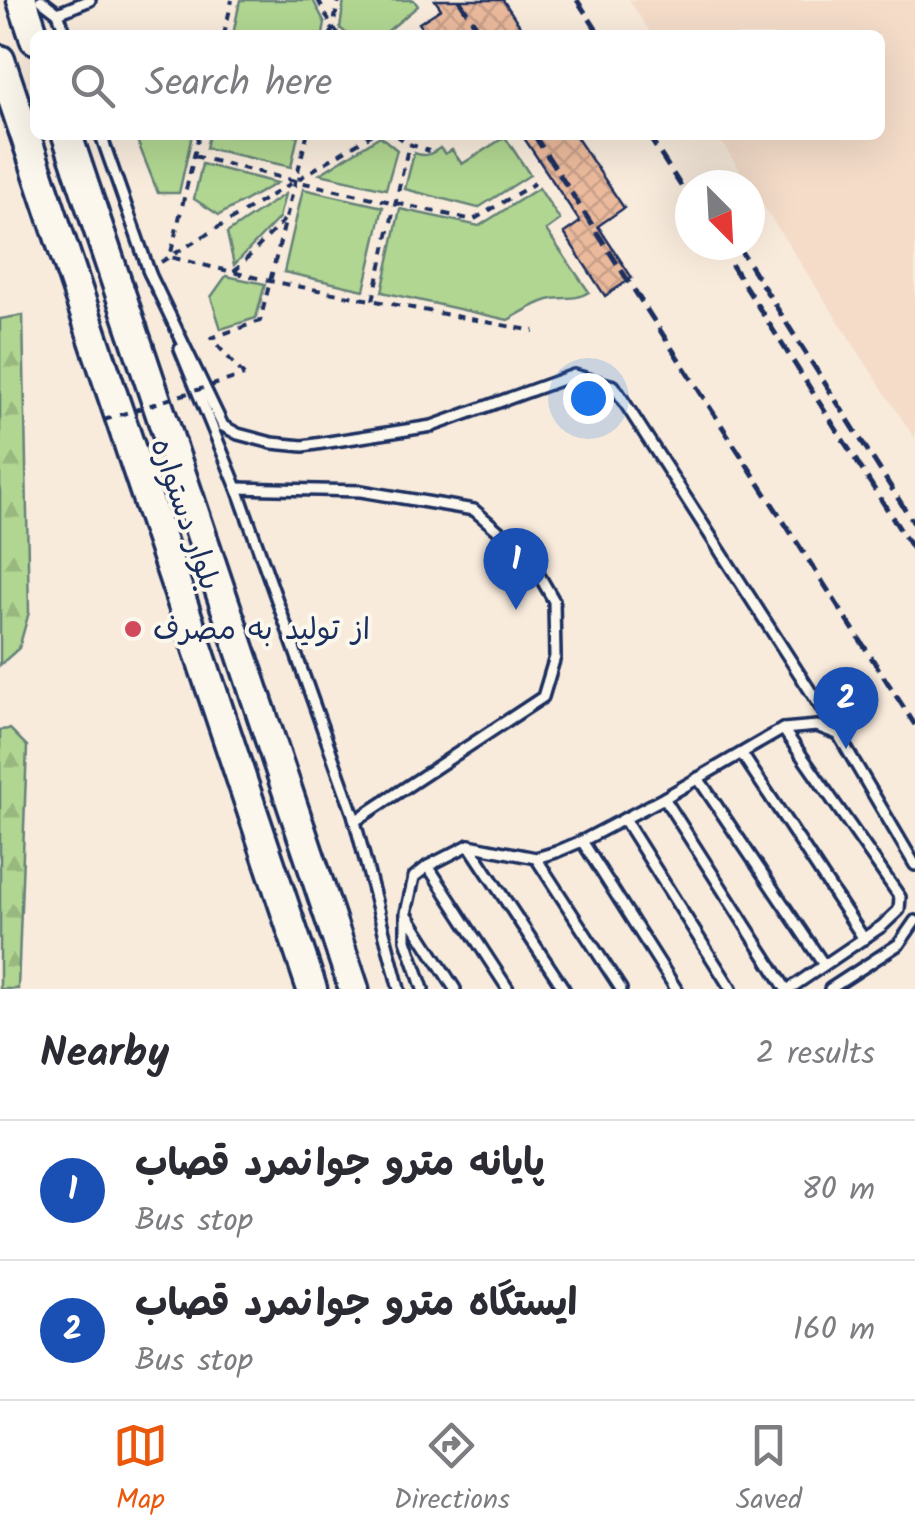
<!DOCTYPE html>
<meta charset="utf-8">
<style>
body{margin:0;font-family:Kalam,"Playpen Sans Arabic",sans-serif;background:#f7f7f7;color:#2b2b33}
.compass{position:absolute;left:675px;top:170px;width:90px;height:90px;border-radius:50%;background:#fff;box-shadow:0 10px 40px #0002;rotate:156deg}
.you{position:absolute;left:588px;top:398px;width:35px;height:35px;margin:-25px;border:8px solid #fff;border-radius:50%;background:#1a73e8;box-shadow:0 0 0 15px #1a73e833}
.badge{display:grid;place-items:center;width:65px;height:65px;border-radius:50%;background:#ea580c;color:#fff;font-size:32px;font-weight:700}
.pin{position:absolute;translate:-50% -82px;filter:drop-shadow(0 2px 5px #0008)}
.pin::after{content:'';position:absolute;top:52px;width:35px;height:30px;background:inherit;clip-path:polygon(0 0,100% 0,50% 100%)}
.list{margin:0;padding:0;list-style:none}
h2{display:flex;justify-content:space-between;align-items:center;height:130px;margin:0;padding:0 40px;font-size:42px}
h2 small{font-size:32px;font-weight:400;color:#7c7c81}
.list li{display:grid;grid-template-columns:65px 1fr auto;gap:30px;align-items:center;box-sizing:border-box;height:140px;padding:0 40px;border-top:2px solid #e1e1e2}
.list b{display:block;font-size:38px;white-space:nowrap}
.list p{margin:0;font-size:32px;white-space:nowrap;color:#7c7c81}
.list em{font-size:32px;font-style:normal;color:#7c7c81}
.icon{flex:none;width:55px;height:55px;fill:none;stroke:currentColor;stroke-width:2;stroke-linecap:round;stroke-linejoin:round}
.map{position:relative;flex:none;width:915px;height:989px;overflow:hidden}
.search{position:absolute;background:#fff;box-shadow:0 10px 40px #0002;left:30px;right:30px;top:30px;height:110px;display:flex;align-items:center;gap:25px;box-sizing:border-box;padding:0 35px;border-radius:15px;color:#7c7c81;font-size:38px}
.sheet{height:410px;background:#fff}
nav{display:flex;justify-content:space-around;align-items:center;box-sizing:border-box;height:140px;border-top:2px solid #e1e1e2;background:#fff;font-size:28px;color:#7c7c81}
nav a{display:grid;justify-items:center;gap:5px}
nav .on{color:#ea580c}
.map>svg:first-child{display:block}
</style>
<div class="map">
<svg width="915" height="989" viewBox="0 0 915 989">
<defs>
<pattern id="forest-firs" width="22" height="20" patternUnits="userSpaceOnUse" patternTransform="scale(2.5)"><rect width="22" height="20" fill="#b1d691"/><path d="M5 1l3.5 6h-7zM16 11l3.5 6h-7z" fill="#98b87f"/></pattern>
<pattern id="building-cross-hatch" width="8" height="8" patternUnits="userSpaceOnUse" patternTransform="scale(2.5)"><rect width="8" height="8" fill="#ebba9c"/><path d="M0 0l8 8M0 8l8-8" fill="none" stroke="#c9a089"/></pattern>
</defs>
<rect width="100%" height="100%" fill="#f8ebdc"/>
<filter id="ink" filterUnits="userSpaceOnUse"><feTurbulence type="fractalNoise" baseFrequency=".01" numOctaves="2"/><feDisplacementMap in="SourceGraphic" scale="20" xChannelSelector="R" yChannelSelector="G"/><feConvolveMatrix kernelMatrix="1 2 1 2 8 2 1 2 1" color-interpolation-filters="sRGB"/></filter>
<g filter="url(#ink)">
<path fill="#f4dcc9" d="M629 0H915V439L717 135H880V35H652Z"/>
<g fill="#b1d691" stroke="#668278" stroke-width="2.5">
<path d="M240 0H313L325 23 323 35H233Z"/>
<path d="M344 0H414L418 6 383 35H348L340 28Z"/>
<path d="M135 135H192L179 193H158Z"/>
<path d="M209 135H298L291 167 206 148Z"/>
<path d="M380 136 397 150 386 189 320 174Z"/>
<path d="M505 137 530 175 478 208 405 189 414 153C425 157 430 155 440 148L445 154 452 150 462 164Z"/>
<path d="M202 164 277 183 219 215 194 199Z"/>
<path d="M539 188 560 220 546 230 589 292C573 302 565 295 548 300 534 304 521 313 508 320L382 292 400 209 479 226Z"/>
<path d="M303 189 383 207 364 290 284 272Z"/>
<path d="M285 194 279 218 234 265 227 233Z"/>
<path d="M226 276 265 284 256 318 221 329 211 297Z"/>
</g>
<g fill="url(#forest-firs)" stroke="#668278" stroke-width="2.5">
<path d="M23 315 29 612 19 648 0 665V319Z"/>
<path d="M10 729 27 746 18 989H0V730Z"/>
</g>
<g fill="url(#building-cross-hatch)" stroke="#1b2f5e" stroke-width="2.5">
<path d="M435 0H503L526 35H427L419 23 441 9Z"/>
<path d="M522 135H575L624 208 598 226 632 278 605 296 564 233 580 222Z"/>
</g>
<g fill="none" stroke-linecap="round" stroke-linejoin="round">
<defs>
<g id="service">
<path d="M41 0 58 13 66 35"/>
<path d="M58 13 90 0"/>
<path d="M101 135 150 274"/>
<path d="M148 270 223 426 238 434 272 443 303 446 432 426 574 375 614 386 838 734 915 865"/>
<path d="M180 349 237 488 353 814 399 989"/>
<path d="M237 488 361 491 474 510 528 556 554 601 555 657 543 697 355 821"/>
<path d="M783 729 900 897 899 910 882 926 789 989"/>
<path d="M742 754 864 939"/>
<path d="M698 778 824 965"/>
<path d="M664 798 786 989"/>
<path d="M624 819 731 989"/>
<path d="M582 841 676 989"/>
<path d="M469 845 564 989"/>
<path d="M536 858 621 989"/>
<path d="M428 866 508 989"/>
<path d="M408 916 455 989"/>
<path d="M423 989 406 940V913L414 877 428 866 469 845 536 858 556 852 582 841 664 798 783 729 817 726 835 733"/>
<path d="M830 989 899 944 915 921"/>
</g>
<g id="primary">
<path d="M22 0 35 39"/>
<path d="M0 60 312 989"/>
<path d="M67 135 354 989"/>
</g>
</defs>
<use href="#service" stroke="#1b2f5e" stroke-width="16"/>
<use href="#primary" stroke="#1b2f5e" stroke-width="35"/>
<g stroke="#1b2f5e" stroke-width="4" stroke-dasharray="8 8" stroke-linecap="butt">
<path d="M318 0 333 28 340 35"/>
<path d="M224 35 232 0"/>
<path d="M331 35 339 0"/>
<path d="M199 135 170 257 270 281 534 331"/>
<path d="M396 135 409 144 429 151"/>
<path d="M194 156 295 181 473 220 535 183"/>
<path d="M161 262 371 135"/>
<path d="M234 272 286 218"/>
<path d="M373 300 409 144"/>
<path d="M244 375 211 338 260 321 307 135"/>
</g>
<use href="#service" stroke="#fbf7ec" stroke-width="9"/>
<use href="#primary" stroke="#fbf7ec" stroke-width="28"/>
<g stroke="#1b2f5e" stroke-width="5" stroke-dasharray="15 8" stroke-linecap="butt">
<path d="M459 0 482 35"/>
<path d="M577 0 600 35"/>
<path d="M534 135 915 725"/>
<path d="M648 135 690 200"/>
<path d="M719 245 915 553"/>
<path d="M737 245 915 525"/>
</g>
<path stroke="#1b2f5e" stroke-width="4" stroke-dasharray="8 8" stroke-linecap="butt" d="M104 420 244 375"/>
</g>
</g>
<circle fill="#d1495b" stroke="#fbf7ec" stroke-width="4" cx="133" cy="629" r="10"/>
<g text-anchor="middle" stroke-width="8" stroke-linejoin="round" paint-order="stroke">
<g font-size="30" fill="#1b2f5e" stroke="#fbf7ec">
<text transform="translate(186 514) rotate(71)" y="10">بلوار دستواره</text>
</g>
<g font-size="30" fill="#1b2f5e" stroke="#fbf7ec" text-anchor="start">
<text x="153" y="639">از تولید به مصرف</text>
</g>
</g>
</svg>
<svg class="compass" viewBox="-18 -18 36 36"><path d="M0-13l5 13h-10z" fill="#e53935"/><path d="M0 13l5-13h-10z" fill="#7c7c81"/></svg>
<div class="you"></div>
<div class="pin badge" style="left:516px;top:610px;background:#1a4fb4">1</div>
<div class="pin badge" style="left:846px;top:749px;background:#1a4fb4">2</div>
<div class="search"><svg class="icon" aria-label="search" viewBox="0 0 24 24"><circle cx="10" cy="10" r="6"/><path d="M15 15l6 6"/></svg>Search here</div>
</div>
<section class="sheet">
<h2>Nearby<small>2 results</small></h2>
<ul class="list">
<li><span class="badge" style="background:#1a4fb4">1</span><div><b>پایانه مترو جوانمرد قصاب</b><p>Bus stop</p></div><em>80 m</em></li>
<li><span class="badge" style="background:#1a4fb4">2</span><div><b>ایستگاه مترو جوانمرد قصاب</b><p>Bus stop</p></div><em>160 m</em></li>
</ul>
</section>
<nav>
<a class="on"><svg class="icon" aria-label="map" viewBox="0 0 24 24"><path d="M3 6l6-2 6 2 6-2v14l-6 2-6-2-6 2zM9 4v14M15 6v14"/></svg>Map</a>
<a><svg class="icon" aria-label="directions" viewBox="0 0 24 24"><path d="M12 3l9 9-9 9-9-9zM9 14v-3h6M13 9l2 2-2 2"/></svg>Directions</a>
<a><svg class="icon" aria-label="saved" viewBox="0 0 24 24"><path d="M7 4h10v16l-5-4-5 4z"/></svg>Saved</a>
</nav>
